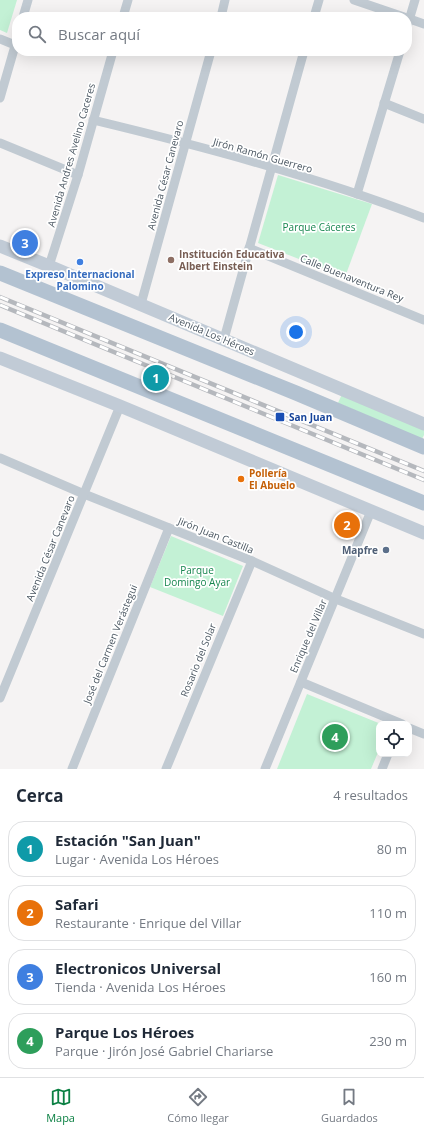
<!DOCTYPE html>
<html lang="es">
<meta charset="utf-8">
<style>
body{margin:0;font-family:"Open Sans",sans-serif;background:#f2f2f3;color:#1f2937}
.controls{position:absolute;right:12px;bottom:12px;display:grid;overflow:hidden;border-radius:8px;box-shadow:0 4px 16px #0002}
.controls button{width:36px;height:36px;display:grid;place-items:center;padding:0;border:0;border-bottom:1px solid #e0e1e3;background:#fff;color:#1f2937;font:20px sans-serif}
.you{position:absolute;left:296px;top:332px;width:14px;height:14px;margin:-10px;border:3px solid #fff;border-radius:50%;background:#1a73e8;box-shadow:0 0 0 6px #1a73e833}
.badge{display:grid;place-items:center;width:26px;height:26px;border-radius:50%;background:#0b8043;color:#fff;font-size:13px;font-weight:700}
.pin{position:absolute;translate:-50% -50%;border:2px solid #fff;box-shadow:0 1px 4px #0006}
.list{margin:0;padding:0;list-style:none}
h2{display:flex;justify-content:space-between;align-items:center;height:52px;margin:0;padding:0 16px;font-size:17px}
h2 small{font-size:13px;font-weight:400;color:#747a83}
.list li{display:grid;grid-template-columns:26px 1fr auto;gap:12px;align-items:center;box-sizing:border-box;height:56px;margin:0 8px 8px;padding:0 8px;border:1px solid #e0e1e3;border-radius:16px}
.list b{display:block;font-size:15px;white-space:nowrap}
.list p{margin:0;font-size:13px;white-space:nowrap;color:#747a83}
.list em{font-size:13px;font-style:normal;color:#747a83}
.icon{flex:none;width:22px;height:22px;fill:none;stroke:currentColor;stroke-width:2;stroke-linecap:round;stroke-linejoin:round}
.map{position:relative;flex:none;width:424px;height:769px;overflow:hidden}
.search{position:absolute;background:#fff;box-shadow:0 4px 16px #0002;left:12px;right:12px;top:12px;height:44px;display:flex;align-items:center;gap:10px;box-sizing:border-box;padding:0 14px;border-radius:16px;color:#747a83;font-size:15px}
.sheet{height:308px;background:#fff}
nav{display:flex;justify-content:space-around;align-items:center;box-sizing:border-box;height:56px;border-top:1px solid #e0e1e3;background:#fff;font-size:11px;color:#747a83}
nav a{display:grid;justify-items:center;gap:2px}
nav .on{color:#0b8043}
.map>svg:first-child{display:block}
</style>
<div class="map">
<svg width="424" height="769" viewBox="0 0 424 769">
<rect width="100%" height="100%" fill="#f5f3f3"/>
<g fill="#c3f1d5">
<path d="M0 0H17L7 33 0 30Z"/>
<path d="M278 175 372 204 345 277 258 243Z"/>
<path d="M342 394 424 430V435L422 439 338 403Z"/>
<path d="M171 536 243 566 223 616 150 587Z"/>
<path d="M307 694 381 724H379V750L371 769H277Z"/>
</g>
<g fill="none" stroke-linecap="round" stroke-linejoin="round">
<g stroke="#c1cad2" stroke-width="9">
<path d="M354 0 404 17"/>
<path d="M23 17 28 0"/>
<path d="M123 17 128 0"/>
<path d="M221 17 225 0"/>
<path d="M314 17 319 0"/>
<path d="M407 18 424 24"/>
<path d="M407 27 415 0"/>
<path d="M0 39 15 45"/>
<path d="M0 98 17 39"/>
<path d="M384 103 424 119"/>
<path d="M93 120C205 147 317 177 424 218"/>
<path d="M0 143 78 175"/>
<path d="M357 194 400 51"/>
<path d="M249 248 424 320"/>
<path d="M49 266 78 175 113 51"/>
<path d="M141 304 211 51"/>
<path d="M224 339 304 51"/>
<path d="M0 458 84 494 252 561 336 599 424 634"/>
<path d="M301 682 402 724"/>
<path d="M0 698 120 406"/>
<path d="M409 728 424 734"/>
<path d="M72 769 169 528"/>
<path d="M166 769 252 561"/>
<path d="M265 769 371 511"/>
<path d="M382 769 388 754"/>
</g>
<g stroke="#c1cbd6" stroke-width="13">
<path d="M0 246 49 266 424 424"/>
<path d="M0 358 120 406 424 533"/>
</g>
<g stroke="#b3c2d1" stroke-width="15">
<path d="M0 273 296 393 424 447"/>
<path d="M0 330 424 503"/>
</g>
<defs>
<g id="rail">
<path d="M0 297 424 471"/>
<path d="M0 305 424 480"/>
</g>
</defs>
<use href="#rail" stroke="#b5b8bd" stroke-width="4.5"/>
<use href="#rail" stroke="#fff" stroke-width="3" stroke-dasharray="9" stroke-linecap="butt"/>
</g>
<circle fill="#8d6e63" stroke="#fff" stroke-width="1.5" cx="171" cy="260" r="4"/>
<circle fill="#3f7fe0" stroke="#fff" stroke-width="1.5" cx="80" cy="262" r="4"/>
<rect fill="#1a4fb4" stroke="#fff" stroke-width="1.5" x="275" y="412" width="10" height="10" rx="2"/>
<circle fill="#e8710a" stroke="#fff" stroke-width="1.5" cx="241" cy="479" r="4"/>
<circle fill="#5c6f8a" stroke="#fff" stroke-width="1.5" cx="386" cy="550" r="4"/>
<g text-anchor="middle" stroke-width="3.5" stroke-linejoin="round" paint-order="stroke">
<g font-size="10" fill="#4a5661" stroke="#fff">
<text transform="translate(71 155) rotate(-74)" y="4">Avenida Andres Avelino Caceres</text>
<text transform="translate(263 155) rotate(16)" y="4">Jirón Ramón Guerrero</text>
<text transform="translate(165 175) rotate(-75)" y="4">Avenida César Canevaro</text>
<text transform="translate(352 278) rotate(22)" y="4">Calle Buenaventura Rey</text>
<text transform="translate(212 334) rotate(23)" y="4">Avenida Los Héroes</text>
<text transform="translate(216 535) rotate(22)" y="4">Jirón Juan Castilla</text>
<text transform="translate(50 548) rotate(-68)" y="4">Avenida César Canevaro</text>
<text transform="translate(308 636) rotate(-67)" y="4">Enrique del Villar</text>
<text transform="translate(110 644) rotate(-68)" y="4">José del Carmen Verástegui</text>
<text transform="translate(198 660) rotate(-68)" y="4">Rosario del Solar</text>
</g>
<g font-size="10" fill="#17864f" stroke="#fff">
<text x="319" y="231">Parque Cáceres</text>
<text x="197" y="574">Parque<tspan x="197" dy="12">Domingo Ayar</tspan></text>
</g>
<g font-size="10" font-weight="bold" fill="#785e54" stroke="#fff" text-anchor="start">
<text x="179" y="258">Institución Educativa<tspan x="179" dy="12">Albert Einstein</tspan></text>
</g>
<g font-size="10" font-weight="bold" fill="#366cbe" stroke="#fff">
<text x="80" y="278">Expreso Internacional<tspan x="80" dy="12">Palomino</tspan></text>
</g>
<g font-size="10" font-weight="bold" fill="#164399" stroke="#fff" text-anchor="start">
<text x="289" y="421">San Juan</text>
</g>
<g font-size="10" font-weight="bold" fill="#c56008" stroke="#fff" text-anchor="start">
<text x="249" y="477">Pollería<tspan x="249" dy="12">El Abuelo</tspan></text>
</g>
<g font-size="10" font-weight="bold" fill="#4e5e75" stroke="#fff" text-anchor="end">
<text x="378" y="554">Mapfre</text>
</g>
</g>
</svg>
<div class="controls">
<button><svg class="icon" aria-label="locate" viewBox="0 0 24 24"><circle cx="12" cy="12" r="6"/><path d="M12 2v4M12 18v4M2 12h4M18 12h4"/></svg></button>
</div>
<div class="you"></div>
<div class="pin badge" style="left:156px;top:378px;background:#0f9aa8">1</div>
<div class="pin badge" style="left:347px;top:525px;background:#e8710a">2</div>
<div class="pin badge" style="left:25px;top:243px;background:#3f7fe0">3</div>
<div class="pin badge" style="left:335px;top:737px;background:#2e9e5b">4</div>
<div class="search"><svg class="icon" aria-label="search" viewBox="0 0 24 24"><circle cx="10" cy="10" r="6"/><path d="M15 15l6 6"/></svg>Buscar aquí</div>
</div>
<section class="sheet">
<h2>Cerca<small>4 resultados</small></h2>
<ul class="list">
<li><span class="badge" style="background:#0f9aa8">1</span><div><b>Estación &quot;San Juan&quot;</b><p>Lugar · Avenida Los Héroes</p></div><em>80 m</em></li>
<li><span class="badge" style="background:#e8710a">2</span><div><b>Safari</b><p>Restaurante · Enrique del Villar</p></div><em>110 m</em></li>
<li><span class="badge" style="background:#3f7fe0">3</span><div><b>Electronicos Universal</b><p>Tienda · Avenida Los Héroes</p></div><em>160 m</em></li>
<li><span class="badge" style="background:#2e9e5b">4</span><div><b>Parque Los Héroes</b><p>Parque · Jirón José Gabriel Chariarse</p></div><em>230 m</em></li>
</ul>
</section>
<nav>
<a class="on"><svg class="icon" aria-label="map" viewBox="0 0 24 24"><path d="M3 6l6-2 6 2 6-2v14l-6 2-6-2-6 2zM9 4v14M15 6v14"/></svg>Mapa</a>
<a><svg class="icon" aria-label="directions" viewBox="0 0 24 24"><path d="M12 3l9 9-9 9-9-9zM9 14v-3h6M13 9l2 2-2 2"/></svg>Cómo llegar</a>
<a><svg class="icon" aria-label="saved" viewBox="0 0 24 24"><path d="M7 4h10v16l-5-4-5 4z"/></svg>Guardados</a>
</nav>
